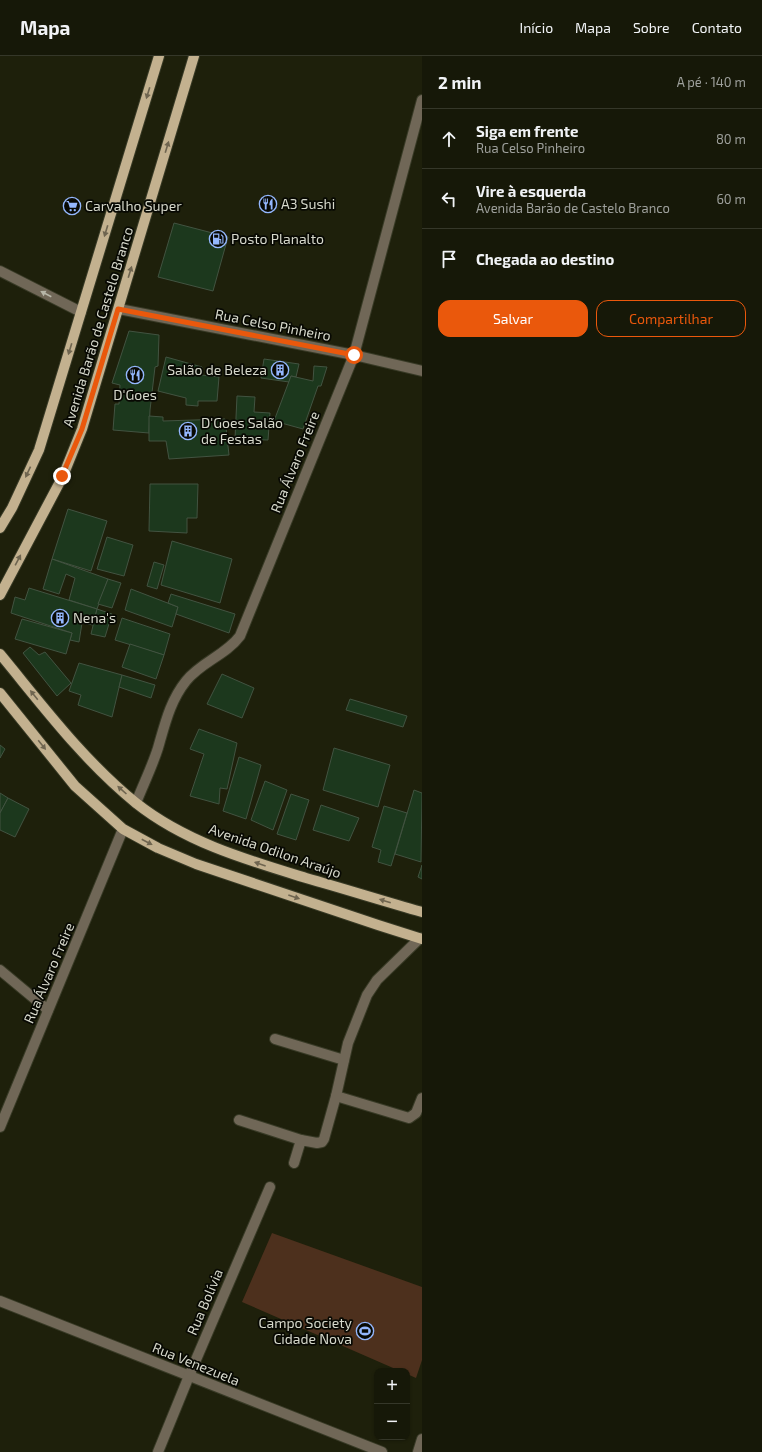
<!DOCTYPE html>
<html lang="pt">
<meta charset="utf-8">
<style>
body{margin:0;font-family:"Exo 2",sans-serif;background:#232516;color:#f1f3f6}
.controls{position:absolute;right:12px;bottom:12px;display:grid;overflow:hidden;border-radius:8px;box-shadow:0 1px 3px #0004}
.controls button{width:36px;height:36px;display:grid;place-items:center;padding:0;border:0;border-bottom:1px solid #353729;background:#161808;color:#f1f3f6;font:20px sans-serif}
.stop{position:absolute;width:12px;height:12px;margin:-9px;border:3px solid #ea580c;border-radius:50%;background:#fff}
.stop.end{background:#ea580c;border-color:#fff;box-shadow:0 1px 4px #0008}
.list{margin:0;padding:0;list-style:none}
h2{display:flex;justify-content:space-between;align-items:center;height:52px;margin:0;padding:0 16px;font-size:17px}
h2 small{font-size:13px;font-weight:400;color:#9ea09c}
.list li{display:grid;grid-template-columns:26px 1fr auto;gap:12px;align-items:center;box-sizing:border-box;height:60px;padding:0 16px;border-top:1px solid #353729}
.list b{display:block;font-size:15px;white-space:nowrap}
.list p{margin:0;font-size:13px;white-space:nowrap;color:#9ea09c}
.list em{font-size:13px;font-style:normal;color:#9ea09c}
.actions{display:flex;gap:8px;padding:12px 16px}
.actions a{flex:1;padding:9px 0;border:1px solid #ea580c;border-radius:12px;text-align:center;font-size:14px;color:#ea580c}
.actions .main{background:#ea580c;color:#fff}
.icon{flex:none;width:22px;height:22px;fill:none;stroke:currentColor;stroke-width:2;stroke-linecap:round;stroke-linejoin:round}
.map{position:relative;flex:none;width:422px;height:1396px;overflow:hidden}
header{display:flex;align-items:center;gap:24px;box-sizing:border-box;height:56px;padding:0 20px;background:#161808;border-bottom:1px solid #353729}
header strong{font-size:19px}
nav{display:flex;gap:22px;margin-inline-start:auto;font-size:14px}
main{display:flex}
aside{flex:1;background:#161808}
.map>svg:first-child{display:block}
</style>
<header>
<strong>Mapa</strong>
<nav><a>Início</a><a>Mapa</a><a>Sobre</a><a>Contato</a></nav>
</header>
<main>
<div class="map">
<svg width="422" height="1396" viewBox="0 0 422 1396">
<rect width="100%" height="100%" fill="#1e200b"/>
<path fill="#4d301d" d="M272 1177 422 1231V1304L416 1322 407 1318V1315H400L242 1246Z"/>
<g fill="#1c381d" stroke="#425341">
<path d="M174 167 228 181 213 235 158 221Z"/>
<path d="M129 275 159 279 158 310 155 311 150 354 149 377 113 374 115 348H119L120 329 112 327Z"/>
<path d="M166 301 202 311 201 319 219 321 217 345H198V350L186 349V342L158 335Z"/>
<path d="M264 303 299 308 296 321 291 320 289 326 261 322Z"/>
<path d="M314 310 327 311 321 330H318L303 373 274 365 291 320 313 325Z"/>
<path d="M237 340 255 341 254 356 270 357 268 384 235 383Z"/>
<path d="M149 360 163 361V365L225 363 229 399 169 403 166 385H149Z"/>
<path d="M150 428H198L197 462H187V477L149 475Z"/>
<path d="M68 453 107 465 91 515 52 503Z"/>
<path d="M107 481 133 489 124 520 97 513Z"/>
<path d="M172 485 232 503 220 547 161 529Z"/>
<path d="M52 503 108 523 97 553 69 544 75 522 66 518 59 538 43 533Z"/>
<path d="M154 506 164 509 157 533 147 530Z"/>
<path d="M108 523 121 527 112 552 98 548Z"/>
<path d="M29 532 97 553 93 569 82 567 79 586 70 584 72 577 11 557 15 541 25 544Z"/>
<path d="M131 533 178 551 172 571 125 554Z"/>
<path d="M171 538 235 558 229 577 176 558 178 551 168 547Z"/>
<path d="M97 553 112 558 105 581 91 578Z"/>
<path d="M122 562 170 578 164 599 115 584Z"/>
<path d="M22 563 72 577 66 598 15 583Z"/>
<path d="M130 588 164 599 156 623 122 611Z"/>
<path d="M30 591 39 599 45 596 71 627 57 640 23 597Z"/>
<path d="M79 607 122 619 112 661 78 649 81 639 69 635Z"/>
<path d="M222 618 254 632 242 662 207 648Z"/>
<path d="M122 619 155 629 151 642 119 631Z"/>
<path d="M350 643 407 660 403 671 346 654Z"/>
<path d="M199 673 237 687 227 733 220 732 219 748 190 740 204 698 190 693Z"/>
<path d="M0 689 5 693 0 702Z"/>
<path d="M334 692 390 709 378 751 323 734Z"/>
<path d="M239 701 261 709 246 763 223 755Z"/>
<path d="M265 725 287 734 273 774 251 764Z"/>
<path d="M414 734 422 737 421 806 395 798Z"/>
<path d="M0 737 8 742 0 757Z"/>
<path d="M291 738 309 744 296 784 277 778Z"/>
<path d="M8 742 29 753 15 781 0 774V757Z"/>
<path d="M321 749 359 762 349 785 313 774Z"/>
<path d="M384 750 407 757 391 810 378 806 381 794 372 791Z"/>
<path d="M422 809V823L418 821Z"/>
</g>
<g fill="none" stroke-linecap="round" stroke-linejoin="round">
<defs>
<g id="minor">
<path d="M0 215 81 256"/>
<path d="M119 253 354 299 422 315"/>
<path d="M136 747C143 729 152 711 158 692 165 668 170 645 186 625 201 606 226 599 240 580L354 299 422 44"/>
<path d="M0 914 48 954"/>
<path d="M275 983 344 1004"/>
<path d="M336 1040 409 1062 416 1057 422 1042"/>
<path d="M239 1064 301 1084"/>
<path d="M0 1071 123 773"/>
<path d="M294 1107 301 1084 317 1087 322 1086 324 1083 336 1040 348 987 367 939 377 924 420 882"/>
<path d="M0 1245 382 1396"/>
<path d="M158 1396 189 1320 270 1131"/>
<path d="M418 1396 422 1383"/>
</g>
<g id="major">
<path d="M0 472 12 452 39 394 159 0"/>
<path d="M0 539 63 420 82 373 194 0"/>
<path d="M0 598C43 650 83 704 136 747 185 786 247 804 306 822 345 833 383 845 422 856"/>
<path d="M0 637 75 730 123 773 158 792 196 808 378 869 422 883"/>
</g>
</defs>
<use href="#minor" stroke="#383a26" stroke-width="12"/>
<use href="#major" stroke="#383a26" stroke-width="12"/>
<use href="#minor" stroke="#706757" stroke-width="10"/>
<use href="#major" stroke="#c3b18f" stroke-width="10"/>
</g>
<defs><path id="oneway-solid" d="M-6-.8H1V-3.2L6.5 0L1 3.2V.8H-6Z"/></defs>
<g fill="#6f6550">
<use href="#oneway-solid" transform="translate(148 37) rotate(107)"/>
<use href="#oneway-solid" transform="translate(167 91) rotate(-73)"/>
<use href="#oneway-solid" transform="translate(106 175) rotate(107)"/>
<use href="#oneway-solid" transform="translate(130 216) rotate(-73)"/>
<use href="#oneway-solid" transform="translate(70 293) rotate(107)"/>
<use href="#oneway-solid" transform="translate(28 416) rotate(115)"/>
<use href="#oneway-solid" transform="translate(18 504) rotate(-62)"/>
<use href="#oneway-solid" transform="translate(34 639) rotate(-129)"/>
<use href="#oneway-solid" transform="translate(42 689) rotate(51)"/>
<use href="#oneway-solid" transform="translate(122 734) rotate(-138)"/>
<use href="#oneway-solid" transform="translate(147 786) rotate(28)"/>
<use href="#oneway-solid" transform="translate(260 808) rotate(-161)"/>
<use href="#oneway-solid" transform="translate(294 841) rotate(19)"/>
<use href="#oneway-solid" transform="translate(385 845) rotate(-163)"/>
</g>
<use fill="#b7b6a8" href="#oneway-solid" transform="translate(46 238) rotate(-153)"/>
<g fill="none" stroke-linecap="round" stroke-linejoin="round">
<path stroke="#ea580c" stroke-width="5" d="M62 420 82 373 118 253 354 299"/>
</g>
<defs>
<symbol id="restaurant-ring" viewBox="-11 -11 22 22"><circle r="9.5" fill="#080903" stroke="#94b7fd" stroke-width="1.5"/><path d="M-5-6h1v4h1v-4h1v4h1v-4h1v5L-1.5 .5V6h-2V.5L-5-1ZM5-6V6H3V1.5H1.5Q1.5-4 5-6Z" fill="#94b7fd"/></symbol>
<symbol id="supermarket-ring" viewBox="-11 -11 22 22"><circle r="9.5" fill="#080903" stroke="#94b7fd" stroke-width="1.5"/><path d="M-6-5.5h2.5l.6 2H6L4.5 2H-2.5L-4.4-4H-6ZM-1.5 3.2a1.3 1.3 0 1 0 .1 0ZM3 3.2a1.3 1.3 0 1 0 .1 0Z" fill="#94b7fd"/></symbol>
<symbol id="fuel-ring" viewBox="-11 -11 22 22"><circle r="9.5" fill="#080903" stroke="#94b7fd" stroke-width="1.5"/><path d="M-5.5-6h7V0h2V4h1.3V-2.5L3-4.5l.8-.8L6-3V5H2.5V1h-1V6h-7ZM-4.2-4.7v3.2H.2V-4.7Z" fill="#94b7fd"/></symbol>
<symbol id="building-ring" viewBox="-11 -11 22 22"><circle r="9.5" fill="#080903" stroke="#94b7fd" stroke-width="1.5"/><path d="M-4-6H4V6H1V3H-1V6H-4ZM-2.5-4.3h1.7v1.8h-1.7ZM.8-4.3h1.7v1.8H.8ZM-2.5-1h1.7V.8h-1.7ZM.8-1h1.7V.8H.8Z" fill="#94b7fd"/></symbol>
<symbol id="stadium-ring" viewBox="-11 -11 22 22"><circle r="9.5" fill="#080903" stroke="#94b7fd" stroke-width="1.5"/><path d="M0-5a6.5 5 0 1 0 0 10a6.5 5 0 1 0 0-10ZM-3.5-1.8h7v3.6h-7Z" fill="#94b7fd"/></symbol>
</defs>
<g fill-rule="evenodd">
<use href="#restaurant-ring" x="258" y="138" width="20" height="20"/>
<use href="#supermarket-ring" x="62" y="140" width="20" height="20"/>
<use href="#fuel-ring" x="208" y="173" width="20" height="20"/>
<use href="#building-ring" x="270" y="304" width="20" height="20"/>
<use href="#restaurant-ring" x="125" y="309" width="20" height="20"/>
<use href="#building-ring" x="178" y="365" width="20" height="20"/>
<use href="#building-ring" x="50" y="552" width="20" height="20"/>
<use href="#stadium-ring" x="355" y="1265" width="20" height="20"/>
</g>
<g text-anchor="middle" stroke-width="3.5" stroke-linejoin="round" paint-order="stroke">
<g font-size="14" fill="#d6d8cb" stroke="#080903" text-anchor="start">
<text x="281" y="153">A3 Sushi</text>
<text x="85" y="155">Carvalho Super</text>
<text x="231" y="188">Posto Planalto</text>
<text x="267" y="319" text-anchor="end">Salão de Beleza</text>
<text x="135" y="344" text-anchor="middle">D'Goes</text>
<text x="201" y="372">D'Goes Salão<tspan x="201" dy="16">de Festas</tspan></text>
<text x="73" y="567">Nena's</text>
<text x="352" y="1272" text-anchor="end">Campo Society<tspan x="352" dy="16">Cidade Nova</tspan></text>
</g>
<g font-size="14" fill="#d6d8cb" stroke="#080903">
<text transform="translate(273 269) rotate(11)" y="5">Rua Celso Pinheiro</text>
<text transform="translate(98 271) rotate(-73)" y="5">Avenida Barão de Castelo Branco</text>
<text transform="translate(295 406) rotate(-68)" y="5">Rua Álvaro Freire</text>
<text transform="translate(275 795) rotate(19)" y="5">Avenida Odilon Araújo</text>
<text transform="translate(49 917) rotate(-67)" y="5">Rua Álvaro Freire</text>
<text transform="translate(205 1246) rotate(-67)" y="5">Rua Bolívia</text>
<text transform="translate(196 1308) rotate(22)" y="5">Rua Venezuela</text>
</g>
</g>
</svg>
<div class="controls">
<button>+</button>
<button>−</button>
</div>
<div class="stop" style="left:354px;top:299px"></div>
<div class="stop end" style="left:62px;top:420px"></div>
</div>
<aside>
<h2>2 min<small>A pé · 140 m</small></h2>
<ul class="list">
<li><svg class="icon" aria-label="ahead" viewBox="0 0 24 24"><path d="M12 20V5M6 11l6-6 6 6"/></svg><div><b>Siga em frente</b><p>Rua Celso Pinheiro</p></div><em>80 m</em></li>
<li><svg class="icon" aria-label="left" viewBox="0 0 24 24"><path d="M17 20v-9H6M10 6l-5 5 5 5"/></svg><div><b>Vire à esquerda</b><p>Avenida Barão de Castelo Branco</p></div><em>60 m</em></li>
<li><svg class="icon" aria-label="arrive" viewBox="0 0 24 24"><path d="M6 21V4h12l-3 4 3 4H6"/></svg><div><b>Chegada ao destino</b></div></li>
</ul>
<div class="actions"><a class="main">Salvar</a><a>Compartilhar</a></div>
</aside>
</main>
